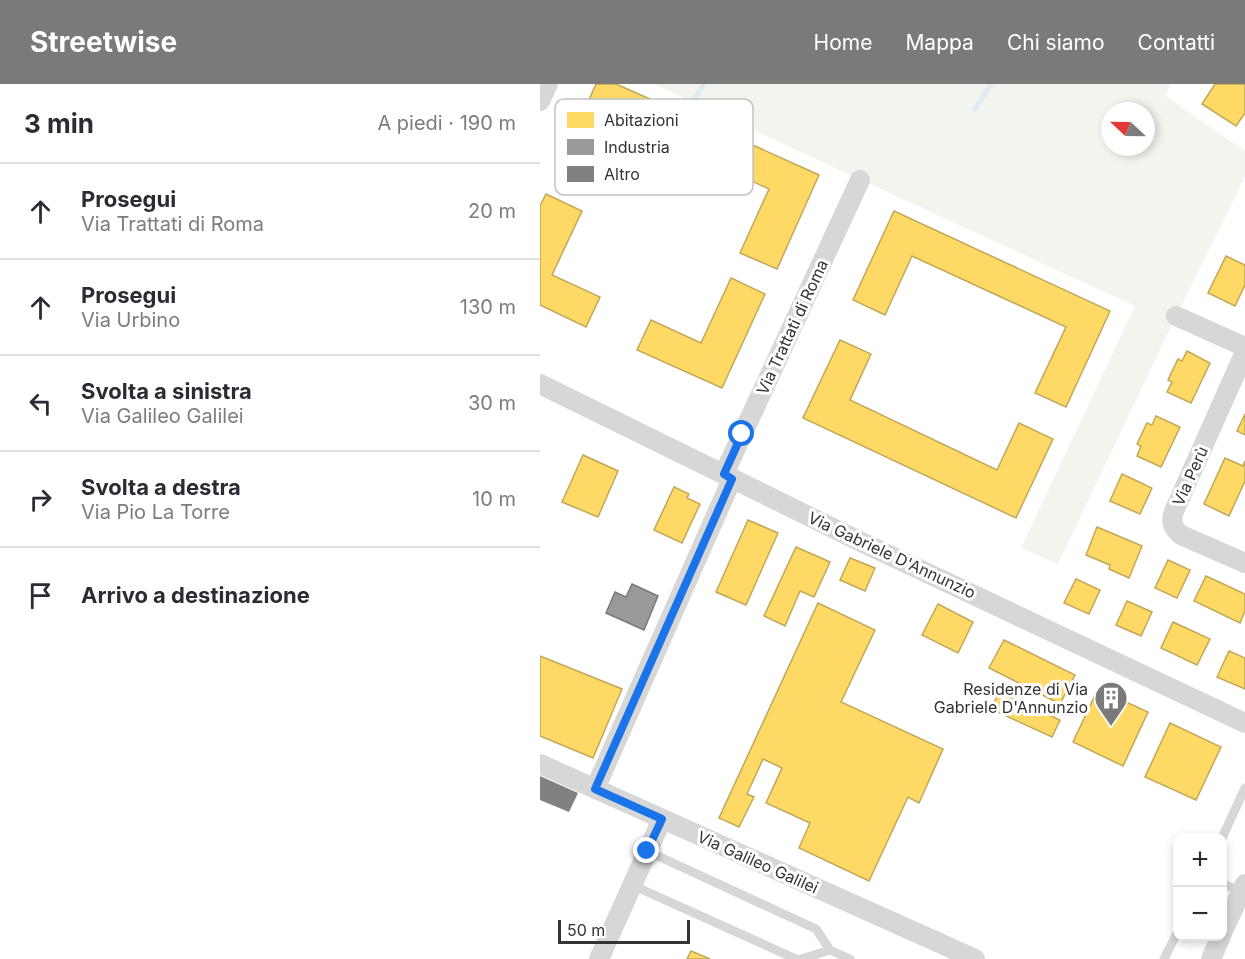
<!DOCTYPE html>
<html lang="it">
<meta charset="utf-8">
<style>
body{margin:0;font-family:Inter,sans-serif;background:#f7f7f7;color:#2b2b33}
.controls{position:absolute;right:18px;bottom:18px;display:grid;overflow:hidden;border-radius:12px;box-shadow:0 3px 9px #0003}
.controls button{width:54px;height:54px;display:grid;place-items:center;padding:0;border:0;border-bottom:2px solid #e1e1e2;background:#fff;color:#2b2b33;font:30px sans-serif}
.compass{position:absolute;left:561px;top:18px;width:54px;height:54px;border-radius:50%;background:#fff;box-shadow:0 3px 9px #0003;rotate:292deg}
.scale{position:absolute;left:18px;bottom:15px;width:132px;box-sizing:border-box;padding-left:6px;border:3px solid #333;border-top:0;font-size:16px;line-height:21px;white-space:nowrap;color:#333;-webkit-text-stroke:4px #fff;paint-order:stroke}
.stop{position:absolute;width:18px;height:18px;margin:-14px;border:4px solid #1a73e8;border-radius:50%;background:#fff}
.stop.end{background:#1a73e8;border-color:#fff;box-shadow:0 2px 6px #0008}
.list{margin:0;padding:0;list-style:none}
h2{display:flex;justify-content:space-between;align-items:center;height:78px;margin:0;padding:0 24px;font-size:26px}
h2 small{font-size:20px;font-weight:400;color:#7c7c81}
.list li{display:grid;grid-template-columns:39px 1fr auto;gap:18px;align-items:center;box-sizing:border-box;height:96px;padding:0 24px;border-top:2px solid #e1e1e2}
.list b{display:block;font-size:22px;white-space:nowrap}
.list p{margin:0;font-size:20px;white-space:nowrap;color:#7c7c81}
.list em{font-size:20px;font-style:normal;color:#7c7c81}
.icon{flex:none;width:33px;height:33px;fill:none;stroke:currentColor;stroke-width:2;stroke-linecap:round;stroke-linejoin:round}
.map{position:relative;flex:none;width:705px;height:875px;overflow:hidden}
header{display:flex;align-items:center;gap:36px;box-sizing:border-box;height:84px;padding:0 30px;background:#7a7a7a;color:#fff}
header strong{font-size:28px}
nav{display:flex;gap:33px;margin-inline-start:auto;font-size:21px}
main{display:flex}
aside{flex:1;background:#fff}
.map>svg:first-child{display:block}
</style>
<header>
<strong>Streetwise</strong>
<nav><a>Home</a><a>Mappa</a><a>Chi siamo</a><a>Contatti</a></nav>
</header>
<main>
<aside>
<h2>3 min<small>A piedi · 190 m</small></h2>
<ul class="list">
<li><svg class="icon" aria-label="ahead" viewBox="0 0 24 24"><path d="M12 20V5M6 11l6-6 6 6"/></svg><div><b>Prosegui</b><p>Via Trattati di Roma</p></div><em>20 m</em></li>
<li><svg class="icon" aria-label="ahead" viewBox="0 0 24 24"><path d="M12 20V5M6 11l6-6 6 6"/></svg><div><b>Prosegui</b><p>Via Urbino</p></div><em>130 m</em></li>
<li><svg class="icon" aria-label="left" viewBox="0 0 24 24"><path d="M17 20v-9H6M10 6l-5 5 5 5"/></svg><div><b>Svolta a sinistra</b><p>Via Galileo Galilei</p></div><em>30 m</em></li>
<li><svg class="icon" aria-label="right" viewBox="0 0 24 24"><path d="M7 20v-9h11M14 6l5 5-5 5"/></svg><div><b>Svolta a destra</b><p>Via Pio La Torre</p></div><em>10 m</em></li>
<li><svg class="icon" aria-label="arrive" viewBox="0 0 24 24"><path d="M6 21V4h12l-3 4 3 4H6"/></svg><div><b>Arrivo a destinazione</b></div></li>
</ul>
</aside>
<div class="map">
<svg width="705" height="875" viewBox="0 0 705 875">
<rect width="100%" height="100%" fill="#fff"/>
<path fill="#f1f5ed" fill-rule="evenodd" d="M113 0H631L625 12 705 67V93L636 232 518 480 481 464 595 222ZM570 27H606V63H570Z"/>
<g fill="#ffd966" stroke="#c2a757" stroke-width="1.5">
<path d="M56 0H76L144 30 130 60 80 38 50 103 17 88Z"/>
<path d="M675 0H705V29L696 42 662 20Z"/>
<path d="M195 53 279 91 237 185 200 169 229 105 181 83Z"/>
<path d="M6 110 42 127 12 191 60 213 46 243 0 221V122Z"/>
<path d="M354 127 570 227 526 323 495 309 526 243 372 172 345 231 313 216Z"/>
<path d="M686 172 705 181V201L695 222 668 209Z"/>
<path d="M191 194 225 210 182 304 97 266 111 236 161 259Z"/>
<path d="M300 256 331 270 310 316 457 386 479 339 513 355 476 434 263 334Z"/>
<path d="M647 267 670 279 651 319 627 308 632 298 628 296 638 275 642 277Z"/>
<path d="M705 330V351L697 347Z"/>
<path d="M616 332 640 343 621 383 597 372 601 362 597 360 607 339 612 341Z"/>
<path d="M43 371 78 387 58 433 22 418Z"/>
<path d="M685 374 703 382 705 377V397L689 432 664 420Z"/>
<path d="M582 390 612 404 600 430 570 417Z"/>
<path d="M134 403 149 410 147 414 160 420 142 459 114 446Z"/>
<path d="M208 436 238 449 206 521 176 508Z"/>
<path d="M557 443 602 462 589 494 569 485 570 481 546 471Z"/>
<path d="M256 463 290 478 274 513 260 507 245 542 224 532Z"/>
<path d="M310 474 335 484 325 507 300 496Z"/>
<path d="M628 476 650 486 637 514 615 504Z"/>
<path d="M666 492 705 510V527L700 539 654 517Z"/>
<path d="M536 495 560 506 549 530 524 519Z"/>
<path d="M587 517 612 528 601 552 576 541Z"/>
<path d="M278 519 335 546 301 618 403 665 379 719 368 713 329 797 259 764 270 739 226 719 242 684 223 675 207 710 214 713 199 743 179 734Z"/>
<path d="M398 520 433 538 418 569 382 551Z"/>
<path d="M633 538 670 555 657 581 621 564Z"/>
<path d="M464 556 535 591 520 620 449 584Z"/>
<path d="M689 567 705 574V605L677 593Z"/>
<path d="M0 572 82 605 53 674 0 652Z"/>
<path d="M558 605 608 628 583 682 533 658Z"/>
<path d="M459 608 520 636 512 653 451 625Z"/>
<path d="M630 639 681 663 656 716 605 693Z"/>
<path d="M151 867 170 875H147Z"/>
</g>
<path fill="#999" stroke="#7a7a7a" stroke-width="1.5" d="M92 500 118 512 104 546 66 529 75 508 86 513Z"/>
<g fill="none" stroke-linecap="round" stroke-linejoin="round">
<g stroke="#ddebf3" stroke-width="5">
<path d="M148 25 164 0"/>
<path d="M435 25 451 0"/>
</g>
</g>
<path fill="#818181" d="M0 692 38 709 29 728 0 716Z"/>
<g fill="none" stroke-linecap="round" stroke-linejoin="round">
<g stroke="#d7d7d7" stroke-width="9">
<path d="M682 754 705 704"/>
<path d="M107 767 276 845 290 866 261 875"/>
<path d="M682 799 701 808"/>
<path d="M92 801 256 875"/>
<path d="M290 866 310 875"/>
<path d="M624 875 638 847"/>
</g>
<g stroke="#d7d7d7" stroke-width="20">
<path d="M0 17 8 0"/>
<path d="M636 232 705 263"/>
<path d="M705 268 635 425C630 436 632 444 641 451L705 479"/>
<path d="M0 300 315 455 705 639"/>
<path d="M184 390 320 96"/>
<path d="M0 680 435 875"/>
<path d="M55 705 192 395"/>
<path d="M682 849 705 800"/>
<path d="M59 875 122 735"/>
<path d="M671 875 681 852"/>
</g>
</g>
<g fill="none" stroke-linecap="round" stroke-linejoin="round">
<path stroke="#1a73e8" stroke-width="8" d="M107 767 122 735 55 705 192 395 184 390 202 350"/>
</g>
<defs>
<symbol id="building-pin" viewBox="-11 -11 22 30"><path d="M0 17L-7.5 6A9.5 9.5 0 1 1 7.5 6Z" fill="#7a7a7a" stroke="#fff"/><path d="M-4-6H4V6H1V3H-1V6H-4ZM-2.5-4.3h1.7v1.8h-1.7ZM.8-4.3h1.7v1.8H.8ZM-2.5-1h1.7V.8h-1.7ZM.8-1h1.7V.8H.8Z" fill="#fff"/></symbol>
</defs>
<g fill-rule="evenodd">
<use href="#building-pin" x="552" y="595" width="38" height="52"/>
</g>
<g text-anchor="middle" stroke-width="6" stroke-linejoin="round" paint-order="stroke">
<g font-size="16" fill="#333" stroke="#fff">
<text transform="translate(252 243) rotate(-65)" y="6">Via Trattati di Roma</text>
<text transform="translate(650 392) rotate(-66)" y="6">Via Perù</text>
<text transform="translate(352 471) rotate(25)" y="6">Via Gabriele D'Annunzio</text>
<text transform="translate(218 778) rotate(24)" y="6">Via Galileo Galilei</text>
</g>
<g font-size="16" fill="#333" stroke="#fff" text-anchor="end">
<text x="548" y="611">Residenze di Via<tspan x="548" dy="18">Gabriele D'Annunzio</tspan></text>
</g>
</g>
<rect x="15" y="15" width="198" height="96" rx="9" fill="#fff" stroke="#c2c2c2" stroke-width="1.5"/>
<rect x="27" y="28" width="27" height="16" fill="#ffd966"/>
<rect x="27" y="55" width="27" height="16" fill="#999"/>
<rect x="27" y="82" width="27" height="16" fill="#818181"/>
<g font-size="16" fill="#333">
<text x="64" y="42">Abitazioni</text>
<text x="64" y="69">Industria</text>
<text x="64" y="96">Altro</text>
</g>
</svg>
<div class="controls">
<button>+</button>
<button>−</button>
</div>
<svg class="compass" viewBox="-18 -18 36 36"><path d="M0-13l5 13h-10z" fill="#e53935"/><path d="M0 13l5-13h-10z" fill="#7c7c81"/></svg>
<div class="scale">50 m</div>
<div class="stop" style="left:202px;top:350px"></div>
<div class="stop end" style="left:107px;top:767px"></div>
</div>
</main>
